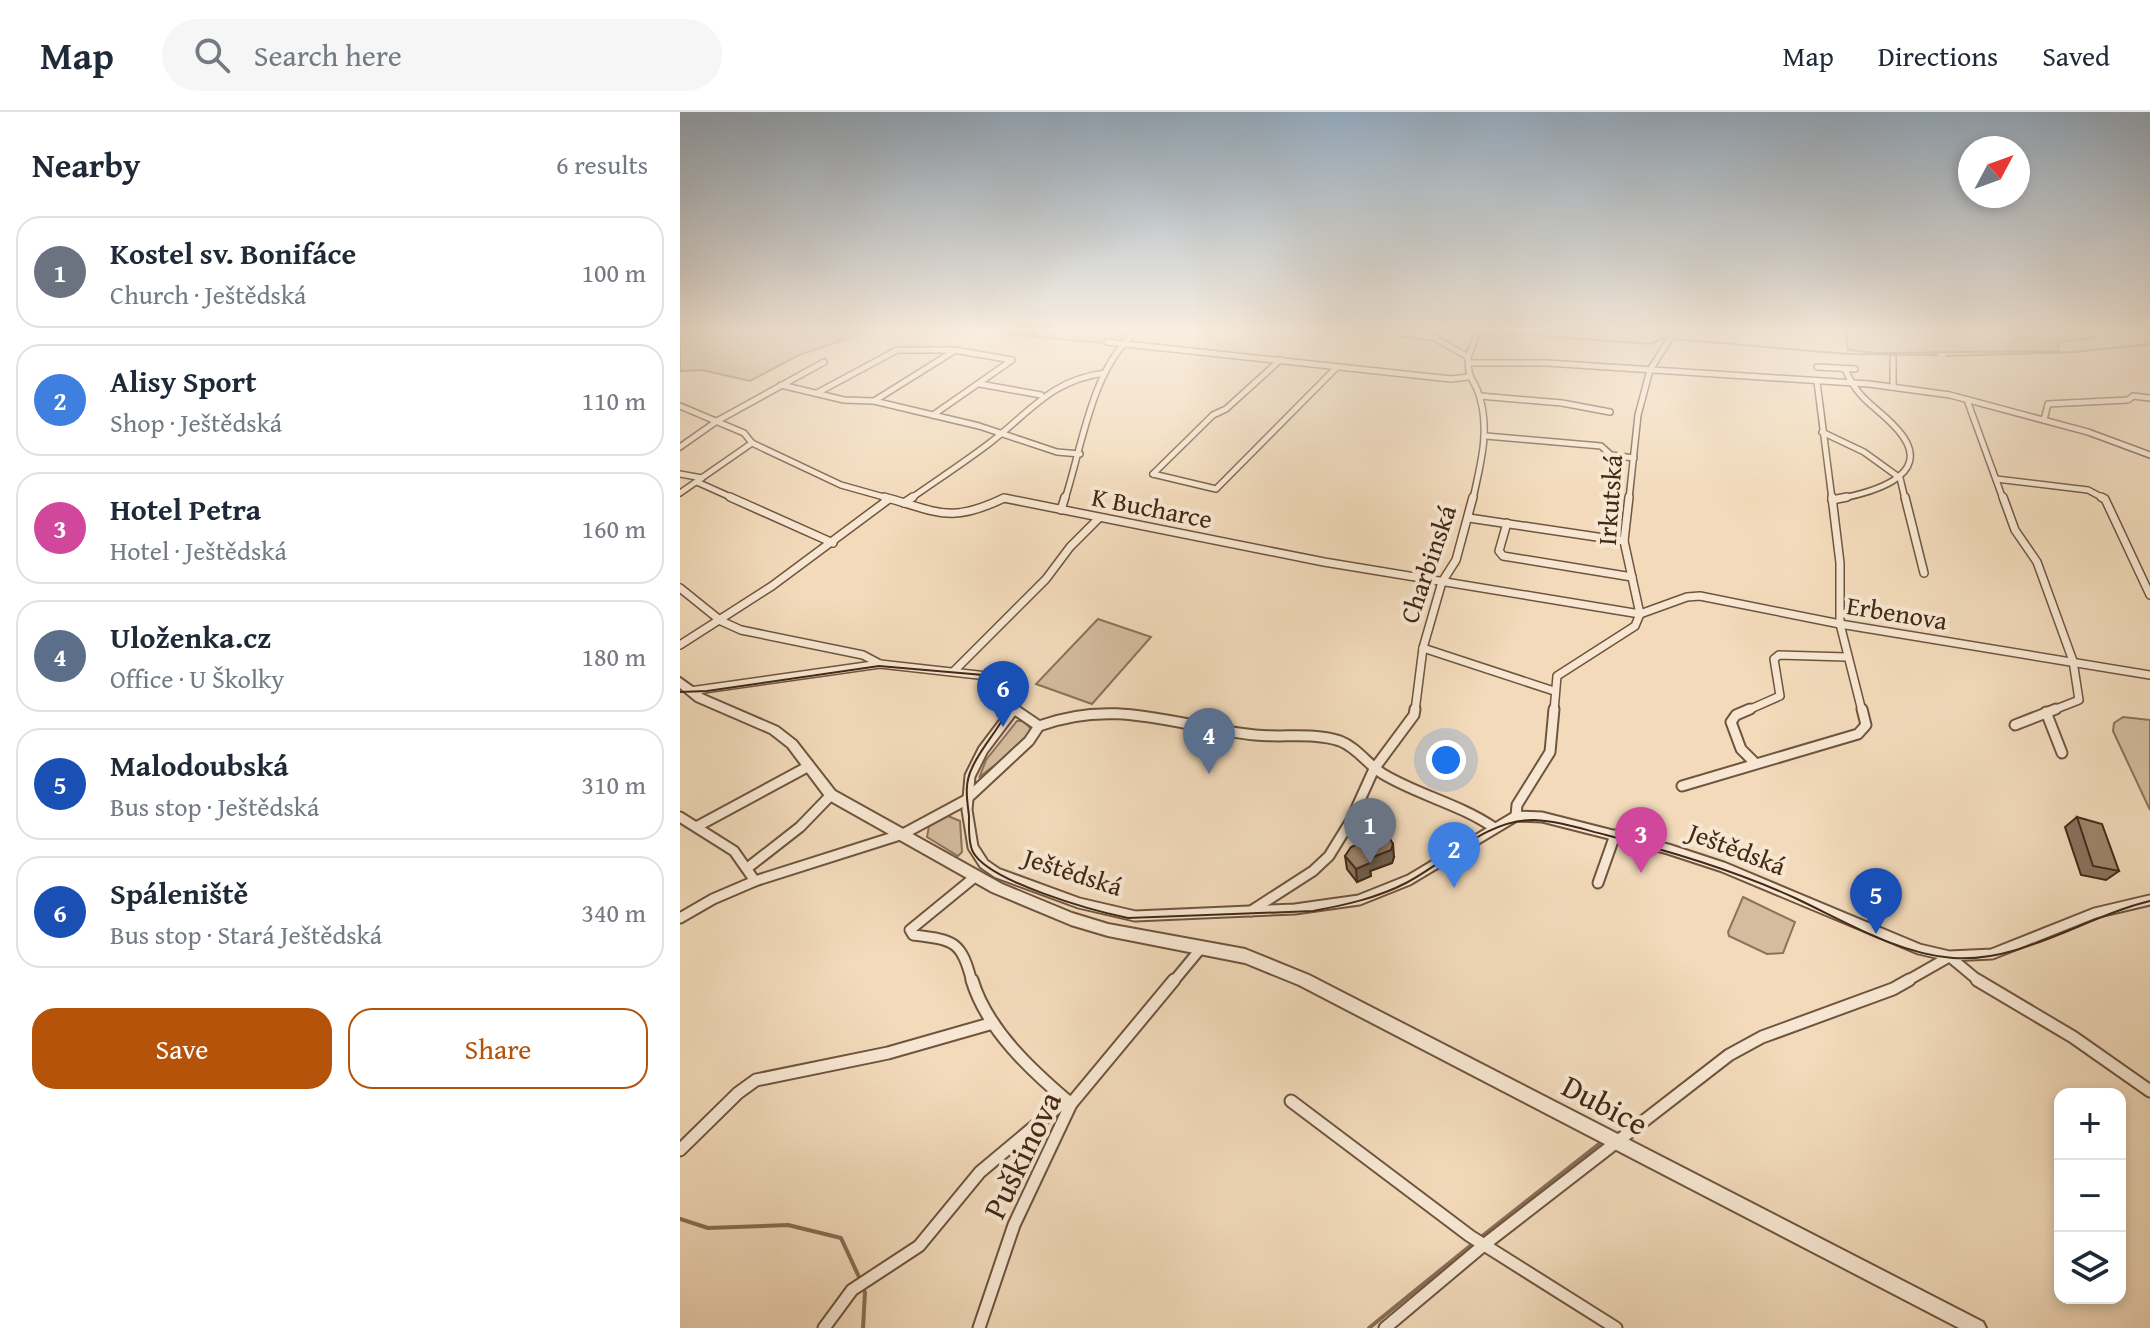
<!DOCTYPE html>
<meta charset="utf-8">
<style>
body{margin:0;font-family:"Gentium Book Plus",serif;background:#f6f6f7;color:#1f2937}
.controls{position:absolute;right:24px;bottom:24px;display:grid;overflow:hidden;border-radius:16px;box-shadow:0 4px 12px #0003}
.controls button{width:72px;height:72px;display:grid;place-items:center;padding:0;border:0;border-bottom:2px solid #e0e1e3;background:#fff;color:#1f2937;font:40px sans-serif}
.compass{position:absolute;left:1278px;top:24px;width:72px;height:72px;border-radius:50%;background:#fff;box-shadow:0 4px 12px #0003;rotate:49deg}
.you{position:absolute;left:766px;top:648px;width:28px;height:28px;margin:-20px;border:6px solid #fff;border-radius:50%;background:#1a73e8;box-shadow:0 0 0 12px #1a73e833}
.badge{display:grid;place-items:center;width:52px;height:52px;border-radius:50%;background:#b45309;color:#fff;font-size:26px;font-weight:700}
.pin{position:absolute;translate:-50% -66px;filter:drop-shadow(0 2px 4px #0008)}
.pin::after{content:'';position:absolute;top:42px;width:28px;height:24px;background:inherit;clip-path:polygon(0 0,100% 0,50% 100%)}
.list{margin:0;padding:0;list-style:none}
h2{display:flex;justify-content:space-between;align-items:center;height:104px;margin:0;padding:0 32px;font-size:34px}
h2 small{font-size:26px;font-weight:400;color:#747a83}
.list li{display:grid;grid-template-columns:52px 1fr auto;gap:24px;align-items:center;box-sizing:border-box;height:112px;margin:0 16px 16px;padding:0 16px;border:2px solid #e0e1e3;border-radius:24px}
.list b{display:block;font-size:30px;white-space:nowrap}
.list p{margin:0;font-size:26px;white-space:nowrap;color:#747a83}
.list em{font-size:26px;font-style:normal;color:#747a83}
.actions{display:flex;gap:16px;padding:24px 32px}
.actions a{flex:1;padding:18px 0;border:2px solid #b45309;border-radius:24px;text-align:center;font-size:28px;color:#b45309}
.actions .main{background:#b45309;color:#fff}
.icon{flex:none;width:44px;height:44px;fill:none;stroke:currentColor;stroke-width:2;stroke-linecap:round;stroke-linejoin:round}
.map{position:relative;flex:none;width:1470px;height:1216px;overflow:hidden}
header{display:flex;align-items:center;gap:48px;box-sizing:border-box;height:112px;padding:0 40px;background:#fff;border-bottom:2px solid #e0e1e3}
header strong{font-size:38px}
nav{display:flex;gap:44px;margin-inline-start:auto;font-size:28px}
.search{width:560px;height:72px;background:#f6f6f7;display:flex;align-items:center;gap:20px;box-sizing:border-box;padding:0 28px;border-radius:44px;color:#747a83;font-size:30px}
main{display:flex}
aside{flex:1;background:#fff}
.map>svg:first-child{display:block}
</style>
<header>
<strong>Map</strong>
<div class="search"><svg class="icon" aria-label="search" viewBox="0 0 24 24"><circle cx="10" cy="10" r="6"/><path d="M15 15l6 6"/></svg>Search here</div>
<nav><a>Map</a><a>Directions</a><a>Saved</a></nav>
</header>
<main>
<aside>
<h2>Nearby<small>6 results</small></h2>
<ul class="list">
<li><span class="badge" style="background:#6b7280">1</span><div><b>Kostel sv. Bonifáce</b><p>Church · Ještědská</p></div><em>100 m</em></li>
<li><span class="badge" style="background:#3f7fe0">2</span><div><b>Alisy Sport</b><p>Shop · Ještědská</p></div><em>110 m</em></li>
<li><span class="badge" style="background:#d1479c">3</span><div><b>Hotel Petra</b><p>Hotel · Ještědská</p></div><em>160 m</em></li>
<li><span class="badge" style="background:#5c6f8a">4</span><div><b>Uloženka.cz</b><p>Office · U Školky</p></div><em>180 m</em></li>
<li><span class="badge" style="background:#1a4fb4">5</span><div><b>Malodoubská</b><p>Bus stop · Ještědská</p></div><em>310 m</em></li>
<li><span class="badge" style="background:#1a4fb4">6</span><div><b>Spáleniště</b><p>Bus stop · Stará Ještědská</p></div><em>340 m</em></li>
</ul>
<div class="actions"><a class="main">Save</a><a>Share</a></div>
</aside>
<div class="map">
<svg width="1470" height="1216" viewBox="0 0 1470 1216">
<rect width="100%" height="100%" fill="#f2daba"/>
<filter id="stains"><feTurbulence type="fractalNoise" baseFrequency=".0025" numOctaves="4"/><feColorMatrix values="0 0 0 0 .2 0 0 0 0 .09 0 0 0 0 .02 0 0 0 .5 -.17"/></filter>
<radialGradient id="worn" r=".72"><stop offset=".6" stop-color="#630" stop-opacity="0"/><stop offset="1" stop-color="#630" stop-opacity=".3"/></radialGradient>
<g fill="#d4bc9e" stroke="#8c725a" stroke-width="2">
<path d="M0 220H186L119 243 70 269 22 258 0 259Z"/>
<path d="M309 220H449L421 231Z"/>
<path d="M1166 220H1411L1414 226 1378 230 1379 239 1197 241 1168 238Z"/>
<path d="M418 507 471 525 412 592 356 572Z"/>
<path d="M1443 605 1470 608V698L1433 619 1434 611Z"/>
<path d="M337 609H345L352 619C342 640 316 649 299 666L306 648Z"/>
<path d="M268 704 280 709 282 740 278 744 247 725 249 714Z"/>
<path d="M1063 785 1115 810 1103 841 1087 842 1049 824 1048 820Z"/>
</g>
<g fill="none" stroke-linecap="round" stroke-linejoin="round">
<g stroke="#886e56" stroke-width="2">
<path d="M807 220 971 232 982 226 988 227"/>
<path d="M386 221 433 220"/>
<path d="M741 221 756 222"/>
<path d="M758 222 795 220"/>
<path d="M993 227 1168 242 1257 243"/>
<path d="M1266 244 1394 240 1470 232"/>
</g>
<g stroke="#886e56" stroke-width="4">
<path d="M0 1107 28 1116 108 1113 161 1126 179 1165"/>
<path d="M801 1125 919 1032"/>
<path d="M183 1216 185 1180"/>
<path d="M689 1216 795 1130"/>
</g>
<defs>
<g id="minor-far3">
<path d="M716 220 755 226 788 245C788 272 795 266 800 286 810 321 800 353 793 387"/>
<path d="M427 230 771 267 788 265"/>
<path d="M788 245 798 220"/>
<path d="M1213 246V275"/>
<path d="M789 251H867L1189 272 1270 283 1408 320 1470 343"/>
<path d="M1137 255 1175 257"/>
<path d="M1137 270 1152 387"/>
<path d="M300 272 361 283"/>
<path d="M101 273 164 288 194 289 299 314 377 340 400 342"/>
<path d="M137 281 217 238H274L332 248 253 303"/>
<path d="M800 284 882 291 930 300"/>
<path d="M1287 288 1323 387"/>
<path d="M194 289 274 239"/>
<path d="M0 294 64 321 72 331 161 373 211 387"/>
<path d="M1364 308 1368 292 1448 288 1453 284 1470 286"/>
<path d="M1142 320 1184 340 1220 366 1225 387"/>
<path d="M806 324 921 334 931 343 954 346"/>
<path d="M0 335 37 309 144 250"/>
<path d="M0 362 22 366"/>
<path d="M473 362 536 377 657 255"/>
<path d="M473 362 533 303 546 297 600 248"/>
<path d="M1316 367 1408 378 1425 387"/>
<path d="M17 370 55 387"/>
<path d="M0 381 72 331"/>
<path d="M230 387C257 368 285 350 311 330 351 299 371 268 425 261"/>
<path d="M322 387H328"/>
<path d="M385 387C402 335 412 255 456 220"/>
<path d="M949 387 958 303 970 258 994 220"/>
<path d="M1158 387C1189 381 1253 365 1222 323 1202 296 1180 293 1165 257"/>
</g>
<g id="minor-far2">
<path d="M50 385 153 431"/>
<path d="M204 385C259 400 270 412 324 386L644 450 960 502"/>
<path d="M1152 385 1160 451V512L1182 599"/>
<path d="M1225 385 1244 461"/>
<path d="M1323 385 1335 418 1357 450 1393 549 1399 588 1371 599"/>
<path d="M1421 385 1425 387 1470 483"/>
<path d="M1152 388 1167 385"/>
<path d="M224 391 233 385"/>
<path d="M381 398 385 385"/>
<path d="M789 406 944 429"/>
<path d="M827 411 819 439 823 444 952 465"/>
<path d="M0 476 41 509 61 518 183 543 200 552"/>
<path d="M960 502 1007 485 1020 484 1160 512 1470 563"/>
<path d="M0 533 92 474 209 387"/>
<path d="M743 536 874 579"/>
<path d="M274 559 366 467 390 435 419 406"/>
<path d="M10 579 200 552 325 566C337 575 339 585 333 599"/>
<path d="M334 597 337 599"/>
<path d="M735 599 743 536 762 470 776 448 793 385"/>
<path d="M874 599 877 564 955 514 960 502 944 429 949 385"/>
<path d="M1066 599 1100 584 1094 547 1099 543 1166 545"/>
</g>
<g id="minor-far1">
<path d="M334 597 303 638 290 664 287 698 293 735 304 752 317 761 399 791 455 804 615 797 679 788 729 768 836 704 862 705 988 737 1043 755 1239 837 1269 844 1312 842 1415 801 1470 788"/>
<path d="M334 597 359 614"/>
<path d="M1070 597 1056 603 1051 610 1061 637 1075 651"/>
<path d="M1366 600 1382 641"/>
<path d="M1335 613 1376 597"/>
<path d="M359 614C437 585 497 615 575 623 603 626 633 620 660 629 678 636 687 652 703 662 738 683 779 692 813 715"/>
<path d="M1002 674 1178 622 1186 613 1182 597"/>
<path d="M291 683 349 629 359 614"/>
<path d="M836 704 837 693 870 640 874 597"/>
<path d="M0 705 54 739 75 769"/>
<path d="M18 714 129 654"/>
<path d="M70 754 120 715 151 683"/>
<path d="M918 771 935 723"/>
<path d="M571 799 633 759 649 744 670 710 694 657 734 603 735 597"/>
<path d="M0 806 33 787 75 769 223 722 288 687"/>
<path d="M1270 845 1300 870"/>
<path d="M292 870C281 828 274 828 233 823L230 818 296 764"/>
<path d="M493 870 522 835"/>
<path d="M1225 870 1269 845"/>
</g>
<g id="minor">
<path d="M292 868C307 918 352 959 391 992"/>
<path d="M1297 868 1393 925 1470 979"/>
<path d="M611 989 790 1124 936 1216"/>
<path d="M0 1038 58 981 76 968 208 941 313 911"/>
<path d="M144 1216 172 1178 239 1134 300 1060 386 988"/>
<path d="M299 1216 334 1113 391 992 494 868"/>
<path d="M705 1216 805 1132 1049 943 1082 925 1213 877 1229 868"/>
</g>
<path id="tertiary" d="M0 566 24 583 98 615 116 629 155 679 322 772 392 801 428 812 565 837 629 863 1303 1210 1306 1216H1279L619 873 565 851 428 824 391 813 312 780 147 687 108 635 90 621 16 589 0 576Z"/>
</defs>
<use href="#minor-far3" stroke="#6f543e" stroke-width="8"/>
<use href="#minor-far2" stroke="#6f543e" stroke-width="10"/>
<use href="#minor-far1" stroke="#6f543e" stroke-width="13"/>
<use href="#minor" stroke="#6f543e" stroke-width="15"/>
<use href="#tertiary" stroke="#6f543e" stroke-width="4"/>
<use href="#minor-far3" stroke="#f7e7d2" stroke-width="5"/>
<use href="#minor-far2" stroke="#f7e7d2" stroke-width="7"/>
<use href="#minor-far1" stroke="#f7e7d2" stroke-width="9"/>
<use href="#minor" stroke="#f7e7d2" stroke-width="11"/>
<use href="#tertiary" fill="#f7e7d2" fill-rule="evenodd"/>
<path stroke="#432815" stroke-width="2" d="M0 580 27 579 199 554 315 564 333 576C331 608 304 628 292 656 284 672 287 687 289 704 289 715 288 731 293 740 309 770 414 799 448 806L633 799C665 793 697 786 726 771 767 750 806 707 854 708 879 709 902 717 926 723 990 739 1054 758 1115 786 1164 809 1218 842 1273 846 1341 851 1406 804 1470 789"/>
</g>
<g fill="#88725c" stroke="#432815" stroke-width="2">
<path d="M1397 705 1439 759 1426 768 1401 763 1385 715Z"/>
<path d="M665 744 714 745 712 751 690 759 691 764 677 770 667 757Z"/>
</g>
<path fill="#6f5d4b" stroke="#432815" stroke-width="2" d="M713 732 714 745 712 751 690 759 691 764 677 770 676 757 688 747Z"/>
<g fill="#9e856b" stroke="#432815" stroke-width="2">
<path d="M1397 705 1422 712 1439 759 1413 754Z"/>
<path d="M702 722 708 723 713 732 711 738 688 747 690 751 676 757 665 744 671 735Z"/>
</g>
<linearGradient id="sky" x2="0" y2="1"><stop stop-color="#94abbf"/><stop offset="0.56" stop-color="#f9eee0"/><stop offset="1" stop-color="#f9eee0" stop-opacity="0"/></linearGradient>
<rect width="1470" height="390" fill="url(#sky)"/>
<g text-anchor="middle" stroke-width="8" stroke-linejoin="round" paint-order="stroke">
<g font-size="26" fill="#432815" stroke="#f7e7d2">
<text transform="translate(930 388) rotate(-86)" y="9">Irkutská</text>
<text transform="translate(472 396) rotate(11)" y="9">K Bucharce</text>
<text transform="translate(748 452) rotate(-71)" y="9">Charbinská</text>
<text transform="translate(1217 501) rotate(9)" y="9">Erbenova</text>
<text transform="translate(1057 737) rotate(21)" y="9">Ještědská</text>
<text transform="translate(393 760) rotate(18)" y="9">Ještědská</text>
</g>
<g font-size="32" fill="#432815" stroke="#f7e7d2">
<text transform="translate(925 993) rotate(28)" y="11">Dubice</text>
<text transform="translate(342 1043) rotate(-64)" y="11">Puškinova</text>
</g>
</g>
<rect width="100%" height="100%" filter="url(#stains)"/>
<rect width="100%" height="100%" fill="url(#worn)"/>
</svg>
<div class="controls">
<button>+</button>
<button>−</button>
<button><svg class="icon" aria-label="layers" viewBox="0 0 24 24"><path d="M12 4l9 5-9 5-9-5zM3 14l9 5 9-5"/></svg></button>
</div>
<svg class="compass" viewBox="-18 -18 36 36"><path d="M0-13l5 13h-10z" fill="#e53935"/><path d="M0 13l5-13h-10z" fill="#747a83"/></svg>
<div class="you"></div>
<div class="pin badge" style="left:690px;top:752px;background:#6b7280">1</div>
<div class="pin badge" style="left:774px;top:776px;background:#3f7fe0">2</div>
<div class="pin badge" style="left:961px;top:761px;background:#d1479c">3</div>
<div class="pin badge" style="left:529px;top:662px;background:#5c6f8a">4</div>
<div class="pin badge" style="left:1196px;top:822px;background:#1a4fb4">5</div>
<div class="pin badge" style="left:323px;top:615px;background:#1a4fb4">6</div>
</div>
</main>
